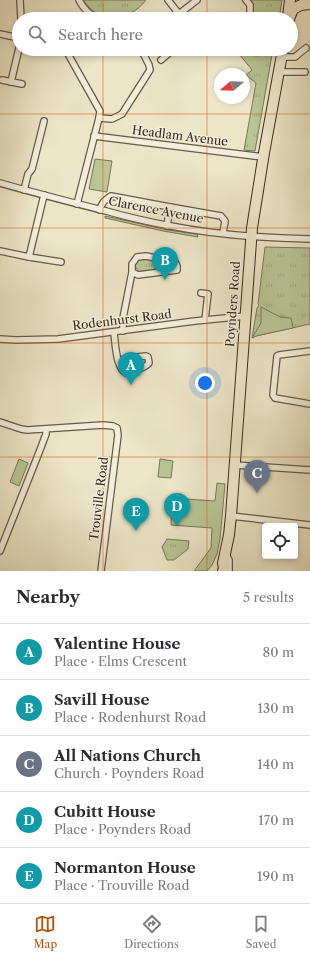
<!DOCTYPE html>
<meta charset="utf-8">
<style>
body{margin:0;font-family:"Libre Caslon Text",serif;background:#f7f7f7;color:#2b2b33}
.controls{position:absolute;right:12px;bottom:12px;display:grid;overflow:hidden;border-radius:4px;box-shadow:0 2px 6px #0003}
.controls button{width:36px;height:36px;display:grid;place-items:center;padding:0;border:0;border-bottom:1px solid #e1e1e2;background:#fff;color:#2b2b33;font:20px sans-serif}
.compass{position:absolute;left:214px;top:68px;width:36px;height:36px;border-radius:50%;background:#fff;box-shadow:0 2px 6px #0003;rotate:251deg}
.you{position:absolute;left:205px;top:383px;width:14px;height:14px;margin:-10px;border:3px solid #fff;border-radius:50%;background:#1a73e8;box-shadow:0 0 0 6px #1a73e833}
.badge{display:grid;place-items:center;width:26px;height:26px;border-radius:50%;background:#b45309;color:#fff;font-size:13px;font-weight:700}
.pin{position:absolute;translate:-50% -33px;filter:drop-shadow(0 1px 2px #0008)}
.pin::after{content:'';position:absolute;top:21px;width:14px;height:12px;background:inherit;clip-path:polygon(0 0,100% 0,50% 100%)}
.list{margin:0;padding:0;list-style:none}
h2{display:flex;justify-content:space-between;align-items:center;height:52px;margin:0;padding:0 16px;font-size:17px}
h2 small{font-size:13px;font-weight:400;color:#7c7c81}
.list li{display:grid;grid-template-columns:26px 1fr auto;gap:12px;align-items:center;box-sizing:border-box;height:56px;padding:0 16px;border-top:1px solid #e1e1e2}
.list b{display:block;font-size:15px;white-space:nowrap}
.list p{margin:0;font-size:13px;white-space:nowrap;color:#7c7c81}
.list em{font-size:13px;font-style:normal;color:#7c7c81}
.icon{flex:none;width:22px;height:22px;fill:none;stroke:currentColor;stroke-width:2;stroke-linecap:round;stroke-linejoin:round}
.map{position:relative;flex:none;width:310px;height:571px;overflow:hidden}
.search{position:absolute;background:#fff;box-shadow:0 2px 6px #0003;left:12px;right:12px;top:12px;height:44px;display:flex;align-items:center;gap:10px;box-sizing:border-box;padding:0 14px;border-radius:22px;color:#7c7c81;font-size:15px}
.sheet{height:332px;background:#fff}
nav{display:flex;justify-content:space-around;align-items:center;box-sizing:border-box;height:56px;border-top:1px solid #e1e1e2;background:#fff;font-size:11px;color:#7c7c81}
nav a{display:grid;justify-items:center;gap:2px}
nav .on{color:#b45309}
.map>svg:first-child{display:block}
</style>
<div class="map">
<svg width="310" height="571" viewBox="0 0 310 571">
<defs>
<pattern id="grass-tufts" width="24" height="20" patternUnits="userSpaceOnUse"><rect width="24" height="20" fill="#b8c595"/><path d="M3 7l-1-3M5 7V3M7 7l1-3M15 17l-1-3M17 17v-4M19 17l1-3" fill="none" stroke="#9fa980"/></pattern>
</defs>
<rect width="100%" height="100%" fill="#ece5c8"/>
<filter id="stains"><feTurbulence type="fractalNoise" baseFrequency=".005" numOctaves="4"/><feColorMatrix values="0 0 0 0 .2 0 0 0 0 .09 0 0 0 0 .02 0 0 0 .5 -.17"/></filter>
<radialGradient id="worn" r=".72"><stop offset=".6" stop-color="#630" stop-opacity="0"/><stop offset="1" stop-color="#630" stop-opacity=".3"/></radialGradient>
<g fill="url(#grass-tufts)" stroke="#797858">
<path d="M83 0H146C137 12 126 16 112 19H110L94 13Z"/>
<path d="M247 0H282L279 19H265L260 14 254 18 250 15Z"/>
<path d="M235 49H273L255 151 244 150 256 83 246 75 252 70Z"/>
<path d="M105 216 168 230 197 234 198 237 163 231 105 218Z"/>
<path d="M265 247 310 248V324L256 336 252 338 257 308 259 305 258 304Z"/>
<path d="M142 258 172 262 173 267 172 269 145 272H139L135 266 136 262Z"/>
<path d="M167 539 189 541 188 549 174 560H167L162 547Z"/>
</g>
<g fill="#b8c595" stroke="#797858">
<path d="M95 159 112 161 107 192 89 189Z"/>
<path d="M261 307 280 317 291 318 293 328 256 336 252 338 261 323Z"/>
<path d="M19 459 28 463 19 486 10 482Z"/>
<path d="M160 459 173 461 171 478 158 477Z"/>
<path d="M217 483 225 484 220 539 217 554 212 565 207 571H194L211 548 212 528 171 525 172 498 215 501Z"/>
</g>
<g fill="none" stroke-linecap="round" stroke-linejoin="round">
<defs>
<g id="street">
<path d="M20 0 21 19"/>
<path d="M79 0C84 10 90 15 101 19"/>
<path d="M168 0 179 14"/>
<path d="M246 0 250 5V16L246 19"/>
<path d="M184 19 179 14 197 0"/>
<path d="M0 34 19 38"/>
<path d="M60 49 65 51 68 54 100 111 99 118 77 204"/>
<path d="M281 57H295L306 48"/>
<path d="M161 60 174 49"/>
<path d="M278 72H305"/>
<path d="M2 80 22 84"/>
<path d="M11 82 19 48"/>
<path d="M99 118 112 119 122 114 150 70 149 65 141 49"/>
<path d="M94 136 263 157"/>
<path d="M0 183C35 193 70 202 106 211 127 217 149 222 171 226 216 235 264 238 310 239"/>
<path d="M24 190 28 174 32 169 44 121"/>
<path d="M170 207 221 216 225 221 223 233"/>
<path d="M100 210C101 203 105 200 111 196L170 207 167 226"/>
<path d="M0 251 29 257 44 195"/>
<path d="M29 257 61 262"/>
<path d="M201 293 208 294 205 320"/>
<path d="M123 331V318L132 272V264L137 257 146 256 175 262 177 266V270L138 275 132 272"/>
<path d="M114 332C115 341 116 371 127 373 129 373 133 371 136 370 141 368 146 367 149 363L148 357 146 356 128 358 118 361"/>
<path d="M0 339 16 340 58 339 195 321 246 316"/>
<path d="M310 351 279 355 277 356 273 395 275 398 310 404"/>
<path d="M0 422 21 429 27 430 103 425 113 426 117 428 118 435 101 571"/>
<path d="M235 465 310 470"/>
<path d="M231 516 310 525"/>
<path d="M0 551 40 450 46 434V430"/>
<path d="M226 554 229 560V571"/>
</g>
<g id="highway">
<path d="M288 17 290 0"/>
<path d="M289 19 293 9 301 5 310 4"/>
<path d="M223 571 224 568 223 563 229 535 231 516 252 228 264 153 283 49"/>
</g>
</defs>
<use href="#street" stroke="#665a47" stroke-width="8"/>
<use href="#highway" stroke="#3a2b1c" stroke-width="12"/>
<use href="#street" stroke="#f3eedb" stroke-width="5.5"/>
<use href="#highway" stroke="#ece5c8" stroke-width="10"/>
</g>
<path fill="none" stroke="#df570d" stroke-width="1" stroke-opacity="0.55" d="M103 0V19M207 0V19M103 49V571M207 49V571M0 114H310M0 228H310M0 343H310M0 457H310"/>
<g text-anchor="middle" stroke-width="3" stroke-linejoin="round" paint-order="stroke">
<g font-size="12" fill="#3a2b1c" stroke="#f3eedb">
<text transform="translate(180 136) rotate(7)" y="4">Headlam Avenue</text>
<text transform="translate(156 210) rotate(11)" y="4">Clarence Avenue</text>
<text transform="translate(233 304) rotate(-86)" y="4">Poynders Road</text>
<text transform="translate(122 320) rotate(-7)" y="4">Rodenhurst Road</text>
<text transform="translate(99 499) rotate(-83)" y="4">Trouville Road</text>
</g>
</g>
<rect width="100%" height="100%" filter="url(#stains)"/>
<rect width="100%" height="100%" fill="url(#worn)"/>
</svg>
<div class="controls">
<button><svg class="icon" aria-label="locate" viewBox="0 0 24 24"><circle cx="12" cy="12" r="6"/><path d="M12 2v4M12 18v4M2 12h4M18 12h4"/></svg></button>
</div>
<svg class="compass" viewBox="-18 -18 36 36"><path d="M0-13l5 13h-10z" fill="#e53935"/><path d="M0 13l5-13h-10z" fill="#7c7c81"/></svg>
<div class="you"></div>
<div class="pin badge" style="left:131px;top:385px;background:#0f9aa8">A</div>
<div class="pin badge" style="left:165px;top:280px;background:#0f9aa8">B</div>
<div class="pin badge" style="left:257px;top:493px;background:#6b7280">C</div>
<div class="pin badge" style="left:177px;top:526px;background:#0f9aa8">D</div>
<div class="pin badge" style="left:136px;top:531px;background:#0f9aa8">E</div>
<div class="search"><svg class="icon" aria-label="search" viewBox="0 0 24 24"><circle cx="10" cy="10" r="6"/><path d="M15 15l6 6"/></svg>Search here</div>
</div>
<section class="sheet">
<h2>Nearby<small>5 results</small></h2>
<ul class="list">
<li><span class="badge" style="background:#0f9aa8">A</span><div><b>Valentine House</b><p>Place · Elms Crescent</p></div><em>80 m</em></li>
<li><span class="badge" style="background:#0f9aa8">B</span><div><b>Savill House</b><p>Place · Rodenhurst Road</p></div><em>130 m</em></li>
<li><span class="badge" style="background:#6b7280">C</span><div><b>All Nations Church</b><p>Church · Poynders Road</p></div><em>140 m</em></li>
<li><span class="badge" style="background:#0f9aa8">D</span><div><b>Cubitt House</b><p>Place · Poynders Road</p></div><em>170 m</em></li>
<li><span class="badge" style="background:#0f9aa8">E</span><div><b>Normanton House</b><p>Place · Trouville Road</p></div><em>190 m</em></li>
</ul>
</section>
<nav>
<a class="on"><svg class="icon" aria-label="map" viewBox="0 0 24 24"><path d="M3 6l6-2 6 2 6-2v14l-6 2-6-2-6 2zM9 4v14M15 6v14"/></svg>Map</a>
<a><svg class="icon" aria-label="directions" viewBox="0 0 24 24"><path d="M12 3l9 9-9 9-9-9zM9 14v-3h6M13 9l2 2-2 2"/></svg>Directions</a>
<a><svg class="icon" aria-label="saved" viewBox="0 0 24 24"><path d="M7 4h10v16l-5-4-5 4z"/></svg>Saved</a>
</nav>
